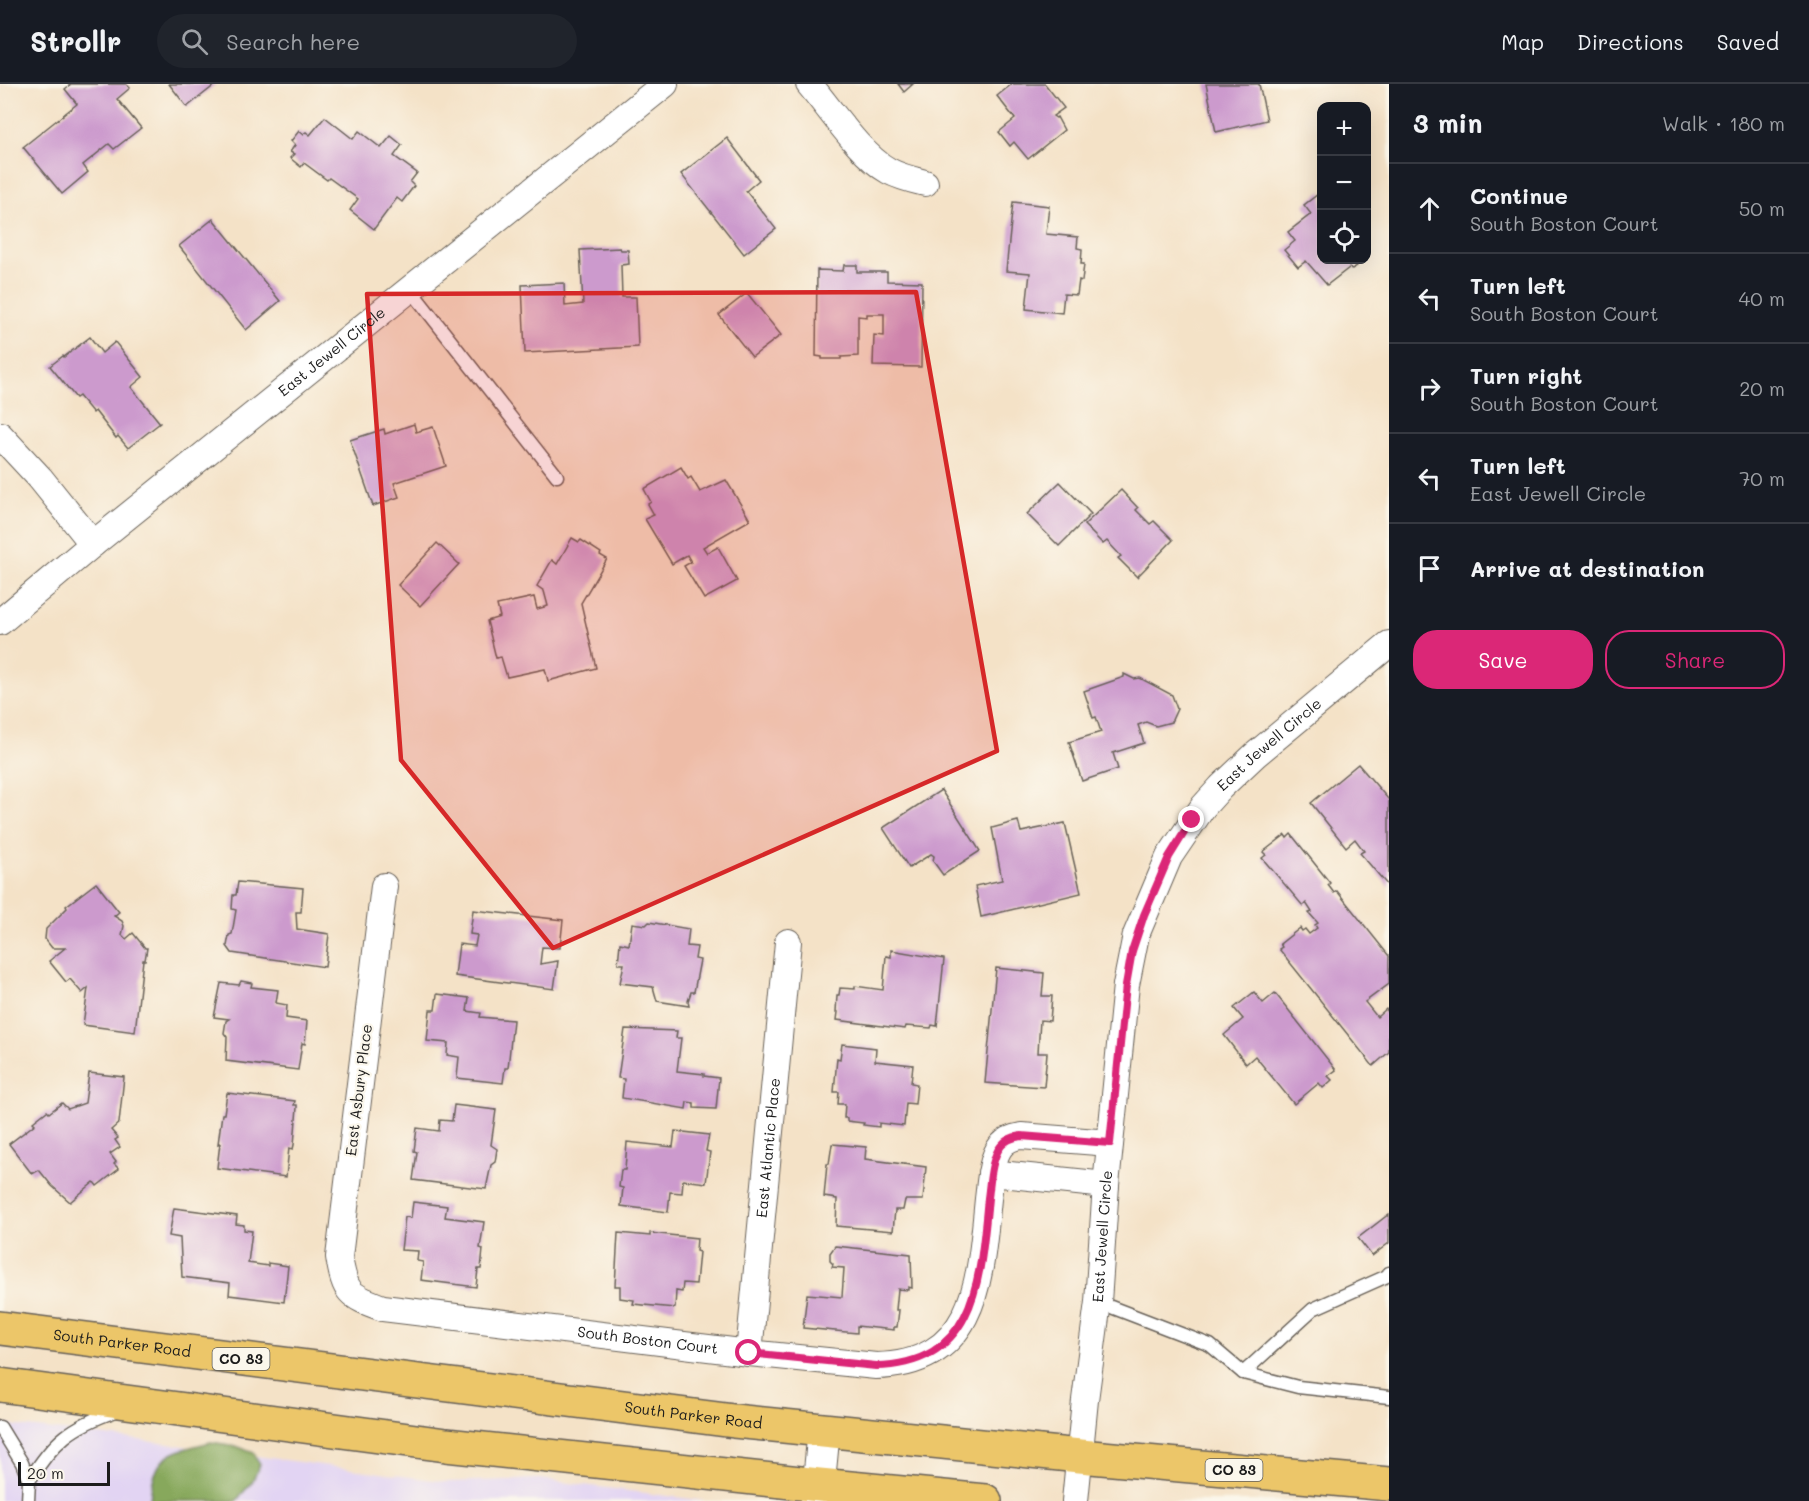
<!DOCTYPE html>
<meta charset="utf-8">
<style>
body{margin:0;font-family:Mali,sans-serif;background:#20242c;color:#f1f3f6}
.controls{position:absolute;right:18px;top:18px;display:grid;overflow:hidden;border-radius:12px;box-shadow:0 6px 24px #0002}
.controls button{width:54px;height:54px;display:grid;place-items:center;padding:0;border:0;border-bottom:2px solid #363941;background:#171b24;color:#f1f3f6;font:30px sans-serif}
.scale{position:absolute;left:18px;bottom:15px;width:92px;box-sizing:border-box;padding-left:6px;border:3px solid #1c1c1c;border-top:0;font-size:16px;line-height:21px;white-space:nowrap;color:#1c1c1c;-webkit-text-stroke:4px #fbf7ec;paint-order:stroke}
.stop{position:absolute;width:18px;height:18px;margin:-14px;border:4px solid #db2777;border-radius:50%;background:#fff}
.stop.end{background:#db2777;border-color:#fff;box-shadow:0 2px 6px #0008}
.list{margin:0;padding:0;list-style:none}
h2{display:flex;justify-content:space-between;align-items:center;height:78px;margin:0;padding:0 24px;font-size:26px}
h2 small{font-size:20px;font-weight:400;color:#9ea1a6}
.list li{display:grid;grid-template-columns:39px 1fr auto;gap:18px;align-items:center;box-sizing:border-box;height:90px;padding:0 24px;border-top:2px solid #363941}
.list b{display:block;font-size:22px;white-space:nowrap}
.list p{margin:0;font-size:20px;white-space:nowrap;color:#9ea1a6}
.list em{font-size:20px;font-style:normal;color:#9ea1a6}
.actions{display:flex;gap:12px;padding:18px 24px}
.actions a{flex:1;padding:14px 0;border:2px solid #db2777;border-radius:24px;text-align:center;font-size:21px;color:#db2777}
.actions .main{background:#db2777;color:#fff}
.icon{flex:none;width:33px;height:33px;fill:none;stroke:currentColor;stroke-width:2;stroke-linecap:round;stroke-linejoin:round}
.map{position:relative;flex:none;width:1389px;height:1417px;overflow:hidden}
header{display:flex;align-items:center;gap:36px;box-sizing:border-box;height:84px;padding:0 30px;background:#171b24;border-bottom:2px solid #363941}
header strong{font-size:28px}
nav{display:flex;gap:33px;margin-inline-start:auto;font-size:21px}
.search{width:420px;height:54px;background:#20242c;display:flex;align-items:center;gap:15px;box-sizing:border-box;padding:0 21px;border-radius:33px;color:#9ea1a6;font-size:22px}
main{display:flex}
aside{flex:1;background:#171b24}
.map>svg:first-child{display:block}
</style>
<header>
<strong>Strollr</strong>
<div class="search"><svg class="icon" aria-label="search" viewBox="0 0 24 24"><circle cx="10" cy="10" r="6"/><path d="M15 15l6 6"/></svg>Search here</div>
<nav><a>Map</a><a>Directions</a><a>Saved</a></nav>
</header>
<main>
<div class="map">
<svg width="1389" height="1417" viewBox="0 0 1389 1417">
<rect width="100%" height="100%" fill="#fbf7ec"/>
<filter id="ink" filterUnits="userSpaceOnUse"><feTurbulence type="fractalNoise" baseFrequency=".0167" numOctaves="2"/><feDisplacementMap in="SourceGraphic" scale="12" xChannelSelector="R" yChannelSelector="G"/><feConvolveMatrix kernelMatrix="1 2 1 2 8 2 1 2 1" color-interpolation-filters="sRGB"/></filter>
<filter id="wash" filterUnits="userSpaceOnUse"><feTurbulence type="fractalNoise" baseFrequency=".008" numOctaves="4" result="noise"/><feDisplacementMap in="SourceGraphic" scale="24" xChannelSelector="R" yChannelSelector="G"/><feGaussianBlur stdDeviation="1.35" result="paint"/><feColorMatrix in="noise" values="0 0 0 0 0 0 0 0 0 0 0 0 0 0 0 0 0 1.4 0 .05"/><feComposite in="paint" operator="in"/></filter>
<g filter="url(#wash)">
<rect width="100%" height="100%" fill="#f4e2c7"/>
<path fill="#e2d4f3" d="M0 1340 124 1354 446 1398 539 1395 705 1417H0Z"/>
<path fill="#87a85c" stroke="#52623c" stroke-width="1.5" d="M211 1358 236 1362 254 1369 260 1381 252 1398 236 1417H150C153 1370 170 1368 211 1358Z"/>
<g id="blocks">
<g fill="#cc9acd">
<path d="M71 0H126L130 4 117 15 141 44 114 65 109 60 83 81 88 88 62 110 23 63 77 20 65 5Z"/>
<path d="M169 0H216L187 23Z"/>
<path d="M898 0H913L904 8Z"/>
<path d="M1012 0H1045L1064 24 1053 32 1056 34 1057 33 1064 46 1028 75 1014 58 1010 62 999 48 1015 35 997 12Z"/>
<path d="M1206 0H1259L1267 36 1216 48Z"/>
<path d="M325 33 353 55 359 47 381 64 391 52 402 61 394 72 417 89 410 98 414 102 402 118 397 114 374 145 350 126 358 115 329 94 327 96 304 79 301 83 290 74 294 70 290 68 295 61 291 57 299 47 303 50 306 48 310 51Z"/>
<path d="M727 54 759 96 746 107 776 145 744 170 681 90Z"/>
<path d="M1322 107V176H1359L1356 178 1357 182 1352 185 1349 184 1327 201 1306 177 1298 183 1284 166 1295 157 1288 148 1311 130 1304 121Z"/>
<path d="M1013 118 1049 122 1046 150 1078 153 1077 164 1082 165 1081 180H1084L1082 197 1079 196 1077 211 1064 210 1062 229 1026 225 1030 189 1006 187Z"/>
<path d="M213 135 280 217 246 246 179 162Z"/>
<path d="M620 164 621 166H628L629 180 621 181 622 213H636L638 263 525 269 522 201 564 199 565 222 583 220 580 166Z"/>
<path d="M844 181H857V188H887V197L922 198 921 283 873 282 874 251 884 252V230H867V233L858 232V272L841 273V275H822V273L816 272 817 186 843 187Z"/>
<path d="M747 209 781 251 752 273 719 231Z"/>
<path d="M90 253 102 269 115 258 143 293 131 303 160 339 128 364 118 352 116 354 95 327 93 329 79 312 76 314 50 282 63 272 64 273Z"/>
<path d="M414 340 416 348 433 343 446 382 394 399 399 413 373 422 350 356 384 345 385 350Z"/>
<path d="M681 383 688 395 691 393 700 408 726 396 750 436 703 463 707 469 718 463 737 497 704 515 684 482 691 478 687 471 672 480 645 435 654 431 648 420 651 418 644 405Z"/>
<path d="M1060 398 1091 430 1059 462 1027 430Z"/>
<path d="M1121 406 1138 424 1136 426 1150 440 1154 437 1173 456 1137 493 1118 474 1121 472 1107 457 1103 460 1084 441Z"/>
<path d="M572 454 579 458 581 456 601 469 600 471 607 475 581 519 596 584 548 597 545 585 507 593 501 573 496 574 487 537 500 533 497 521 534 513 537 525 548 522 544 507 537 502 552 476 557 480Z"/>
<path d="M437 459 459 480 420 522 398 501Z"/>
<path d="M1124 590 1134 595 1140 594 1172 611 1177 625 1171 638 1156 642 1146 638 1138 641 1144 659 1113 669 1118 685 1082 697 1069 658 1101 648 1096 633 1093 634 1084 607 1124 593Z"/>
<path d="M1358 680 1389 716V803L1360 769 1364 767 1355 755 1346 763 1311 719Z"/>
<path d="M941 706 980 767 943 791 933 777 934 772 931 770 909 784 883 744Z"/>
<path d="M1018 737 1021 748 1065 739 1081 809 981 833 975 802 1002 796 992 744Z"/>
<path d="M1291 750 1330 799 1328 801 1334 809 1337 807 1389 872V900L1365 918 1377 933 1386 925 1389 929V968L1373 982 1279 865 1282 863 1280 860 1300 844 1302 847 1305 845 1309 850 1317 844 1315 841 1318 839 1309 829 1312 828 1306 819 1303 822 1262 774 1266 771 1263 768 1285 751 1287 754Z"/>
<path d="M238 798 303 804 301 828H296L297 845 329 850 325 883 232 869 227 862 229 851 232 850 236 826 232 825 233 811H236Z"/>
<path d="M96 799 119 828 114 832 122 837 124 842 122 851 126 855 133 849 145 864H147L145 876H143L135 948 83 941 88 904 82 909 70 895 66 898 49 877 65 864H52L45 855 46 845 67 824 66 822Z"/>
<path d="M473 826 563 836 560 864 542 863 540 880 558 877 554 905 455 892 459 860 475 862 477 851 470 850Z"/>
<path d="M649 838 689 845 687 862 697 863 695 875 700 876 694 908H691L688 917 689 922 657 917 653 903 620 899 624 880H618L620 859 629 861 632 839 646 841Z"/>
<path d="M891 866 944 875 937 942 932 941 931 944 906 942 905 945 837 936 838 928H836L837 911H839L840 904 855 905V902L883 906 886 872 891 873Z"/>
<path d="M996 884 1044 889 1042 912H1052L1050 937 1040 936 1038 969H1047L1044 1003 985 999Z"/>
<path d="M241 897 252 899 251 903 278 906 276 919 287 921 286 934 307 937 305 960 302 959 298 986 226 977 227 953 224 949 226 937 229 935 214 933 221 899 239 901Z"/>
<path d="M1254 908 1263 919 1275 909 1336 986 1328 992 1332 996 1323 1004 1319 999 1294 1020 1255 972 1246 980 1224 951 1243 935 1234 924Z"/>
<path d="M437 910 469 914 467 927 481 929 480 933 513 936 508 984H505L503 999 457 994 459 973 447 971 448 959 427 957 430 926H435Z"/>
<path d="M625 945 677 947 676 954H681L677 987 704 990V992L719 994 716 1025 694 1024V1019L687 1018 686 1025 622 1014 624 995 618 994Z"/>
<path d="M842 960 876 964 875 977 913 981 911 999 917 1000 915 1020 906 1019 904 1042 879 1039V1043L863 1041 864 1039 847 1037V1034H844L845 1020H838L839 1008H834L837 974 840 975Z"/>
<path d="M89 989 124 993 119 1039 111 1046 118 1054 115 1056 120 1063 110 1070 116 1078 114 1080 119 1085 97 1102 94 1098 70 1118 52 1102 39 1086 32 1090 9 1060 35 1040 33 1038 47 1027 49 1029 62 1019 68 1025 85 1019Z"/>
<path d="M227 1009 295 1017 294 1021H297V1023L294 1061 293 1065 289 1064 286 1093 217 1084 220 1059 218 1060 222 1030H224Z"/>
<path d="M454 1021 496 1026 491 1061 497 1065 495 1078 491 1081 486 1105 413 1096 417 1068 414 1067 417 1044 439 1047 440 1036 452 1037Z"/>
<path d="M675 1047 709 1051 706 1067 710 1068 706 1099 683 1096 682 1109 670 1108 668 1128 621 1122 623 1104 619 1103 621 1086H625L627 1058 673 1063Z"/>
<path d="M832 1060 866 1063 865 1075 926 1083 923 1116H905L903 1126H895L893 1147 836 1142 837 1115 824 1113 827 1080H829Z"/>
<path d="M413 1118 447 1122 445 1133 484 1138 480 1164 483 1165 481 1185H478L476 1203 421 1196 423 1178 417 1177 418 1167 401 1166 405 1133 411 1134Z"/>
<path d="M174 1124 237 1132 236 1140 244 1141V1146L252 1147 248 1179 268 1182V1179L288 1182 284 1218 229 1211 230 1199 182 1193 180 1154 169 1152Z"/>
<path d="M1389 1130V1159L1372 1172 1358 1154Z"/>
<path d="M618 1149 650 1152V1149L697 1154 696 1167 699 1168 696 1200 683 1199 682 1208 676 1207 675 1224 633 1220 634 1216 620 1214V1202H615Z"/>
<path d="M835 1162 911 1170 912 1204 908 1203V1206L898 1205 896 1226H899L897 1243H894V1246L857 1242V1249L803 1244 807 1210 842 1213 844 1184 832 1183 833 1180 830 1177V1169Z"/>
</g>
</g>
</g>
<g filter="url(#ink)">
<use href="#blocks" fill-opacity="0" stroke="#686158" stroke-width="1.5"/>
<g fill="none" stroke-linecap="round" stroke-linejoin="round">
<defs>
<g id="service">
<path d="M410 205 557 392"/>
<path d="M1098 1218 1210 1261 1243 1289 1298 1303 1389 1313"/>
<path d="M1243 1289 1313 1225 1387 1192 1389 1189"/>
<path d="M0 1343 22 1379 29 1397 28 1417"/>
<path d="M29 1397C53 1357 72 1342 116 1327"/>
</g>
<g id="minor">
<path d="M809 0C831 26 860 71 889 87 900 93 913 96 925 99"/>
<path d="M0 351 40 394 93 460"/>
<path id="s1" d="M0 538 93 460 665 0"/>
<path id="s2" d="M384 802 339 1173C345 1209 349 1212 383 1224L749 1269 876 1282C978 1280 980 1193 988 1115 990 1100 991 1074 1001 1062 1006 1056 1014 1053 1021 1052L1110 1059"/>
<path d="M991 1089 1106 1101"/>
<path id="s3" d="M749 1269 788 858"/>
<path id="s4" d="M1075 1417 1085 1316 1098 1218 1106 1101 1126 901 1136 851 1169 773 1203 723 1221 703 1255 671 1389 560"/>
</g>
<path id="tertiary" d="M817 1417 824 1346"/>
<g id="primary">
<path id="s5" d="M0 1244 734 1337 1080 1372 1389 1400"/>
<path d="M0 1301 446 1361 819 1401 985 1417"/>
</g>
</defs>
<use href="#service" stroke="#686158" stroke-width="15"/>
<use href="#minor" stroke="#686158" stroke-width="28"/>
<use href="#tertiary" stroke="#686158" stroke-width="34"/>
<use href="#primary" stroke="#686158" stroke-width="36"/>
<use href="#service" stroke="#fff" stroke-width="12"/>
<use href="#minor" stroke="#fff" stroke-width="26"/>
<use href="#tertiary" stroke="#fff" stroke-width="32"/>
<use href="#primary" stroke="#ecc669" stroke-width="33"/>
</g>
</g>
<g fill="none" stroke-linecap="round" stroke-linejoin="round" filter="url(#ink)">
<path stroke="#db2777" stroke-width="8" d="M749 1269 876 1282C978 1280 980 1193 988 1114 990 1100 991 1074 1001 1062 1006 1055 1014 1053 1021 1052L1110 1059 1126 901 1132 867 1144 831 1169 773 1192 736"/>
</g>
<path fill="#d62828" fill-opacity="0.2" stroke="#d62828" stroke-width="4.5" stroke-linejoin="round" d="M916 208 997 667 553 864 401 676 367 210Z"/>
<g text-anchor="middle" stroke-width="4.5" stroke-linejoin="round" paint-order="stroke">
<g fill="#fbf7ec" stroke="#5f5e5a" stroke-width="1.5">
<rect x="212.5" y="1264" width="57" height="22" rx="4.5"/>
<rect x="1205.5" y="1375" width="57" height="22" rx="4.5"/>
</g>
<g font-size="14" font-weight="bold" fill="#1c1c1c">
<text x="241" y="1280">CO 83</text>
<text x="1234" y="1391">CO 83</text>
</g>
<g font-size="15" fill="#1c1c1c" stroke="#fbf7ec">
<text dy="5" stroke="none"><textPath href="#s1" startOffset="428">East Jewell Circle</textPath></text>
<text dy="5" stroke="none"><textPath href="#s4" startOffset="806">East Jewell Circle</textPath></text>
<text transform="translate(359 1006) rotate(-83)" y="5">East Asbury Place</text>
<text dy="5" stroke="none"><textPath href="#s3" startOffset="206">East Atlantic Place</textPath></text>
<text dy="5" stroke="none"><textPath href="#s4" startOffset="266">East Jewell Circle</textPath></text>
<text dy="5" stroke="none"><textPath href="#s2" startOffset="714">South Boston Court</textPath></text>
<text dy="5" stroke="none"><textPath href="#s5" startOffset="123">South Parker Road</textPath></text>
<text dy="5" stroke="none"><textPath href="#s5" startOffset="699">South Parker Road</textPath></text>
</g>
</g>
</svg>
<div class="controls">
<button>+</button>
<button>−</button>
<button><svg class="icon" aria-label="locate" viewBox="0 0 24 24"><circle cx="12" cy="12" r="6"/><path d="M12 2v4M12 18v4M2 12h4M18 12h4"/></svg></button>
</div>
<div class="scale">20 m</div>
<div class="stop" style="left:749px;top:1269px"></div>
<div class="stop end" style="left:1192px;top:736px"></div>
</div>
<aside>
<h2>3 min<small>Walk · 180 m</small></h2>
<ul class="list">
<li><svg class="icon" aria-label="ahead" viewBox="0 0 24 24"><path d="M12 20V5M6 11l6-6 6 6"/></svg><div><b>Continue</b><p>South Boston Court</p></div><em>50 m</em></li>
<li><svg class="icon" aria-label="left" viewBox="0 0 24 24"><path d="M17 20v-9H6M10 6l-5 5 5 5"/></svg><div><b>Turn left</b><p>South Boston Court</p></div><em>40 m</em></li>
<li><svg class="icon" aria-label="right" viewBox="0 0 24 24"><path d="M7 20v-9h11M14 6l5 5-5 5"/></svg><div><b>Turn right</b><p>South Boston Court</p></div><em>20 m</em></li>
<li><svg class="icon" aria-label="left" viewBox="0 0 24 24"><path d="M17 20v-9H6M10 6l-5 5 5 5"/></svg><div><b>Turn left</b><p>East Jewell Circle</p></div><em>70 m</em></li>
<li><svg class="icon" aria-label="arrive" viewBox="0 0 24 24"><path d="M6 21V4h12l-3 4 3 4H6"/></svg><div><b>Arrive at destination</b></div></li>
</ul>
<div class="actions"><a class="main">Save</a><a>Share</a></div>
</aside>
</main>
